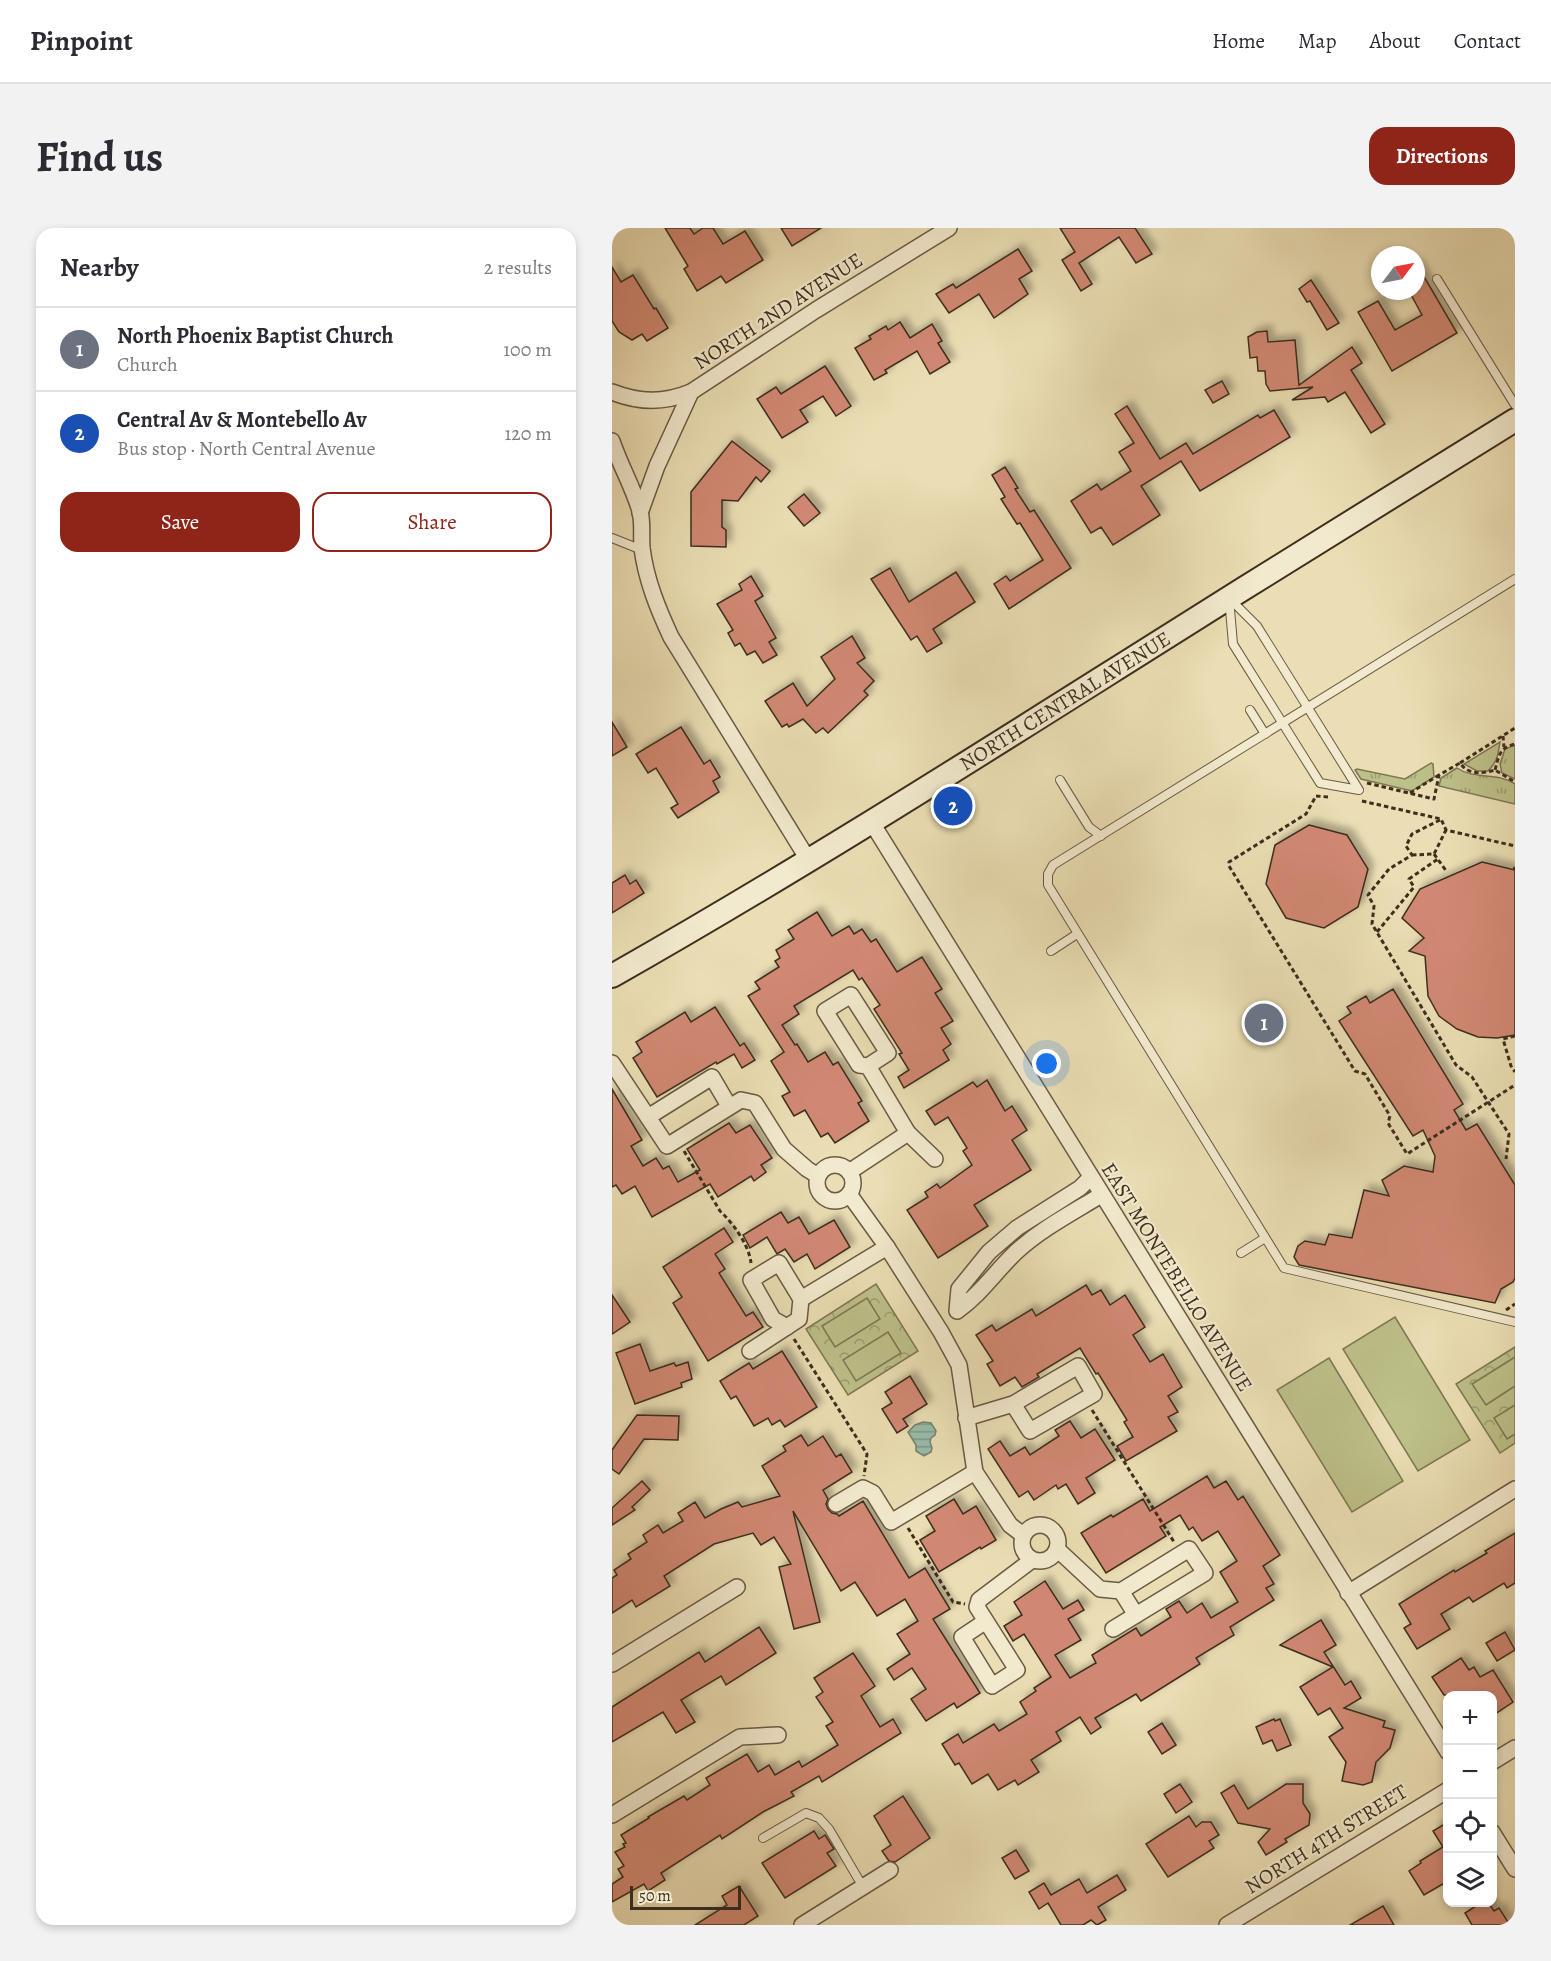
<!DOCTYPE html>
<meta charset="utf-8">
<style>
body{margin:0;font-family:Alegreya,serif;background:#f2f2f3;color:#2b2b33}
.controls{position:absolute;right:18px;bottom:18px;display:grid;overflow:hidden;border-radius:12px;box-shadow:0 3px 9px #0003}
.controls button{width:54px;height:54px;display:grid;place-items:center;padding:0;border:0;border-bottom:2px solid #e1e1e2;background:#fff;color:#2b2b33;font:30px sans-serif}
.compass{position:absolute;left:759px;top:18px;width:54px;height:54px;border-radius:50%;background:#fff;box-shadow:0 3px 9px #0003;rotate:58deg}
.scale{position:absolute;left:18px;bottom:15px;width:111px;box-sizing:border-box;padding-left:6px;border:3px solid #3e2e1e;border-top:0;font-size:16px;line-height:21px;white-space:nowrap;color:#3e2e1e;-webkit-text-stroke:4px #f2eace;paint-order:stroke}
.you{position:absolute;left:435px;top:836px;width:21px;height:21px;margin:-15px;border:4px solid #fff;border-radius:50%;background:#1a73e8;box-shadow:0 0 0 9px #1a73e833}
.badge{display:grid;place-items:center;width:39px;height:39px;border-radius:50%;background:#8f2418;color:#fff;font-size:20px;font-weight:700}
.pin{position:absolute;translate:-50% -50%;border:3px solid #fff;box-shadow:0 2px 6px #0006}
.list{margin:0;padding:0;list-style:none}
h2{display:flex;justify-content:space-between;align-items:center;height:78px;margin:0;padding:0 24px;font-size:26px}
h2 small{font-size:20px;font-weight:400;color:#7c7c81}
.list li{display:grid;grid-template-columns:39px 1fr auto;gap:18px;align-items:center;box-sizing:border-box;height:84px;padding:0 24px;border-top:2px solid #e1e1e2}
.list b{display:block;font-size:22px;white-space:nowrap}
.list p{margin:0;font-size:20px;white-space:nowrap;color:#7c7c81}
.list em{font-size:20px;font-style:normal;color:#7c7c81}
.actions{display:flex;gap:12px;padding:18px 24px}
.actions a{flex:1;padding:14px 0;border:2px solid #8f2418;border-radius:18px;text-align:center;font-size:21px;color:#8f2418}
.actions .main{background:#8f2418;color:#fff}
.icon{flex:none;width:33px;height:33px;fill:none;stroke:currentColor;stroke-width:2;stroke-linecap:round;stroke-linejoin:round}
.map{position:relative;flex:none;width:903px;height:1697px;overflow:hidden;border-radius:18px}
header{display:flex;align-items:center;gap:36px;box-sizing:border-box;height:84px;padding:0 30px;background:#fff;border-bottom:2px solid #e1e1e2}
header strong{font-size:28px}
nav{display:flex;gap:33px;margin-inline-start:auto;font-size:21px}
.intro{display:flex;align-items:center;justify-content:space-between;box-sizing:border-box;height:144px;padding:0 36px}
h1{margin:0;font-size:42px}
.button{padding:15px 27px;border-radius:18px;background:#8f2418;color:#fff;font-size:21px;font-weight:700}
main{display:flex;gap:36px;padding:0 36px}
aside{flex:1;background:#fff;border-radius:18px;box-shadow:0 3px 9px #0003}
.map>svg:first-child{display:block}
</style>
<header>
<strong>Pinpoint</strong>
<nav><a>Home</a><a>Map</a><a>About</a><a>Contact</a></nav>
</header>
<div class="intro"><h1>Find us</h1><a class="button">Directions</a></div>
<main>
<aside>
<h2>Nearby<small>2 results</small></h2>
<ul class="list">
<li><span class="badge" style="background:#6b7280">1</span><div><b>North Phoenix Baptist Church</b><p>Church</p></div><em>100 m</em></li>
<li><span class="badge" style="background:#1a4fb4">2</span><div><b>Central Av &amp; Montebello Av</b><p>Bus stop · North Central Avenue</p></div><em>120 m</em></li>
</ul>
<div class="actions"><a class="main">Save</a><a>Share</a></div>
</aside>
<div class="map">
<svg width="903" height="1697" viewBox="0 0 903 1697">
<defs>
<pattern id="grass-tufts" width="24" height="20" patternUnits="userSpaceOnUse" patternTransform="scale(1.5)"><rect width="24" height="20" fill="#bdc089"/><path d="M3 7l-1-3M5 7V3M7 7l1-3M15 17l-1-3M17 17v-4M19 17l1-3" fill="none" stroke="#9b9c6f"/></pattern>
<pattern id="park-crowns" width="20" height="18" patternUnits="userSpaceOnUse" patternTransform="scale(1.5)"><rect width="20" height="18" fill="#bdc089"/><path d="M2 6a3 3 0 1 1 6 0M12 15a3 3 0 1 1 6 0" fill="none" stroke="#9b9c6f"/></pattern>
<pattern id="water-rules" width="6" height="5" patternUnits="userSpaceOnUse" patternTransform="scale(1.5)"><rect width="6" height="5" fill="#98bcaa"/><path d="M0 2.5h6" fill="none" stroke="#7d998a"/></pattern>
<filter id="shadow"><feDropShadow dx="5.5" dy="-5.5" stdDeviation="3" flood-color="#0004"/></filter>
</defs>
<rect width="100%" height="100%" fill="#ebdeb4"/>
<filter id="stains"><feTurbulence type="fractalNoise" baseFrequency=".00333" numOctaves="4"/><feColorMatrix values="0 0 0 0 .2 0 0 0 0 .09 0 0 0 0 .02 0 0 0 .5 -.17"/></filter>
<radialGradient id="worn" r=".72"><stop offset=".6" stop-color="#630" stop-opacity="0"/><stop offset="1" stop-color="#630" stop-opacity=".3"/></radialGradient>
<g fill="url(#grass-tufts)" stroke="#7e7754" stroke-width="1.5">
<path d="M888 514C886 524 887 532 876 543H865L852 536Z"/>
<path d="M903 517V551L890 545 888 536 893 521Z"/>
<path d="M819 535 821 536 822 549 800 563 749 551 743 542 745 541 793 551Z"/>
<path d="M845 540C862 552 886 544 903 556V576L827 558 829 550Z"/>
</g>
<g fill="url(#park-crowns)" stroke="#7e7754" stroke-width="1.5">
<path d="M264 1056 306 1123 236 1167 194 1101Z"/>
<path d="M903 1119V1215L888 1225 844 1156Z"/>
</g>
<g fill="#bdc089" stroke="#7e7754" stroke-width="1.5">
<path d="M255 1070 268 1091 223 1119 210 1098Z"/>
<path d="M783 1089 858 1212 806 1243 731 1121Z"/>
<path d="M276 1104 289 1125 244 1153 231 1132Z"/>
<path d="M903 1129V1158L874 1177 860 1156Z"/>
<path d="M717 1130 791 1253 740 1284 665 1162Z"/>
<path d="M903 1177V1206L895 1211 882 1190Z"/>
</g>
<path fill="url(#water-rules)" stroke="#748372" stroke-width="1.5" d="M311 1194 319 1195 324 1203 323 1207 319 1210 318 1214 320 1220 319 1224 312 1228 304 1223V1217L296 1204 303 1197Z"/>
<g fill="#d18873" stroke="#3e2e1e" stroke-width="1.5" filter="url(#shadow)">
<path d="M53 0H78L82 6 91 0H101L111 16 133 3 151 32 114 55 109 48 85 63 72 41 76 38Z"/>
<path d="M169 0H209L180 18Z"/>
<path d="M448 0H523L540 26 524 35 507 9 467 35 480 56 469 63 450 32 463 24Z"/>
<path d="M406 21 420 43 407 51 416 66 382 90 367 66 337 85 324 66 341 56 344 60Z"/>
<path d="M804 35 845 105 780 143 746 84 766 73 783 102 810 87 797 63H804Z"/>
<path d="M0 39 9 54 21 47 42 81 44 80 56 100 35 113 30 106 20 112 7 104 0 93Z"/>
<path d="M699 52 727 95 715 102 698 73 695 74 687 61Z"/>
<path d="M288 94 298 110 320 96 330 113 326 115 338 134 318 146 305 123 273 142 275 145 262 152 243 120 259 111 257 108 274 98 276 102Z"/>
<path d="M655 103 656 114 683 112 687 157 740 119 750 135 739 142 773 196 759 205 733 164 716 174 713 169 680 172 701 159 658 163 654 156 653 143H646L645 129 638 130 636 109 645 104Z"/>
<path d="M213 138 239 178 224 188 211 168 188 182 196 194 170 210 145 171 164 159 169 166Z"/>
<path d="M610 153 617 166 601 175 593 162Z"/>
<path d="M515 178 548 231 574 215 581 226 646 187 648 190 662 182 678 209 588 263 569 233 529 258 548 287 501 317 489 299 479 305 459 273 485 256 489 262 519 243 507 224 522 215 503 186Z"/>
<path d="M120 213 158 243 149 254 144 249 126 273 110 272V299L114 302V319L79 318V264Z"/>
<path d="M393 239 406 260 403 261 418 284 422 282 459 340 397 381 382 356 394 348 398 353 431 332 408 295 405 296 389 271 393 269 380 247Z"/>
<path d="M192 266 208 285 192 298 176 279Z"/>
<path d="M278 340 297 374 344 344 363 374 321 401 330 415 315 424 305 408 299 412 259 351Z"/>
<path d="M139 348 151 368 143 373 164 410 157 414 165 427 151 435 143 423 135 427 128 415 123 418 116 405 121 402 105 376 130 362 127 356Z"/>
<path d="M240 408 253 430 245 435 262 453 252 463 256 467 216 505 211 500 204 505 191 491 177 499 175 496 170 499 153 473 181 455 195 478 223 451 209 429Z"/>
<path d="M0 494 15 519 0 528Z"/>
<path d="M69 499 92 536 98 532 108 549 101 553 107 564 66 590 59 580 66 576 44 540 36 545 24 526Z"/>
<path d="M697 597 735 607 756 641 746 679 712 700 674 690 654 656 663 617Z"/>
<path d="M870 634 903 642V807L885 810 866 809 845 801 827 788 816 768 813 728 797 723 812 710 790 690 808 661Z"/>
<path d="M13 647 18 656 24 652 32 665 0 685V655Z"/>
<path d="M205 684 220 708 237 698 242 706 250 701 259 714 264 711 285 744 310 729 330 761 323 765 341 793 329 800 339 816 331 822 337 832 292 860 286 849 297 842 287 826 290 825 262 781 268 777 250 750 247 752 241 742 182 778 187 786 170 797 183 817 185 816 196 834 213 824 221 837 226 834 250 873 246 875 257 893 223 915 216 905 209 909 193 882 182 888 170 868 178 864 159 833 172 824 136 768 148 761 143 754 167 739 163 733 168 730 164 722 182 711 176 702Z"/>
<path d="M781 761 851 876 842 882 854 902 865 896 903 957V1050L901 1054 889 1061 883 1075 687 1037 682 1029 686 1018 693 1013 713 1017 717 1006 740 1010 752 962 777 968 770 952 792 938 821 944 823 928 811 902 801 908 727 793 739 785 735 779 754 768 758 775Z"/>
<path d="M103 779 128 818 132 815 143 832 130 840 122 826 105 836 104 834 45 869 21 830 30 824 24 814 73 784 79 794Z"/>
<path d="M375 852 393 883 400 878 415 902 400 912 419 942 362 977 376 998 326 1030 295 982 316 969 313 964 325 956 328 960 360 937 351 923 355 920 336 889 323 897 314 883 361 854 365 859Z"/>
<path d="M0 861 30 912 19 918 31 938 44 930 51 941 57 938 66 954 88 942 75 921 117 895 124 905 138 897 160 930 149 937 154 944 142 953 139 948 106 969 98 956 40 989 23 958 10 966 4 957 0 959Z"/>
<path d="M169 984 176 995 187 989 197 1006 222 992 238 1019 203 1041 195 1026 182 1034 173 1021 165 1026 155 1009 138 1020 131 1007Z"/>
<path d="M112 1000 121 1014 103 1026 113 1041 107 1045 134 1088 141 1084 151 1099 96 1133 61 1075 70 1069 51 1039Z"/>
<path d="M474 1057 480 1067 489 1062 498 1077 513 1067 533 1099 521 1107 538 1134 551 1126 570 1159 556 1168 566 1184 556 1189 565 1203 514 1233 505 1218 521 1209 512 1194 515 1192 486 1145 484 1146 468 1120 425 1146 427 1149 410 1159 403 1149 388 1158 375 1136 381 1133 364 1107 380 1097 384 1103 420 1081 424 1088Z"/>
<path d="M0 1067 18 1094 0 1106Z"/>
<path d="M28 1116 38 1143 62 1135 64 1138 76 1134 80 1151 69 1155 70 1159 23 1176 4 1125Z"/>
<path d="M170 1123 205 1179 173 1199 168 1192 160 1197 156 1190 142 1198 124 1168 119 1171 108 1153 137 1135 141 1141Z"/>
<path d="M298 1148 315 1176 291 1191 296 1198 285 1205 270 1181 280 1175 273 1164Z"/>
<path d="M25 1187 67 1188 66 1212 32 1211 7 1246 0 1241V1222Z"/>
<path d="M458 1193 469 1210 483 1201 503 1232 474 1250 483 1265 466 1276 454 1256 446 1261 444 1257 422 1272 416 1263 407 1269 376 1221 388 1213 398 1228 413 1219 418 1227 447 1208 443 1202Z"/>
<path d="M189 1207 196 1218 211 1208 224 1229 229 1226 240 1244 211 1262 216 1271 214 1276 216 1281 220 1285 225 1286 227 1288 251 1273 297 1350 313 1340 338 1381 321 1391 368 1465 345 1480 342 1475 314 1493 299 1471 314 1461 300 1440 282 1452 275 1441 298 1426 285 1406 306 1393 293 1371 265 1388 243 1354 229 1363 181 1283 208 1394 182 1401 167 1339 179 1336 162 1309 149 1317 141 1305 102 1316 52 1348 58 1358 24 1379 20 1372 0 1385V1350L5 1347 2 1342 19 1331 16 1326 35 1314 31 1307 46 1297 51 1305 71 1293 66 1285 83 1274 93 1290 109 1281 126 1274 130 1279 168 1268 150 1238 174 1223 171 1218Z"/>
<path d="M595 1248 602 1260 614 1253 626 1272 631 1268 668 1327 651 1338 662 1356 654 1360 662 1372 618 1399 622 1407 584 1430 588 1436 529 1473 524 1466 483 1490 489 1499 479 1506 468 1489 444 1504 449 1513 419 1532 427 1544 406 1557 403 1552 386 1562 376 1546 360 1556 347 1535 343 1537 330 1516 346 1506 351 1515 382 1496 387 1503 415 1486 408 1474 424 1463 422 1460 439 1449 412 1406 401 1413 392 1398 410 1387 402 1374 433 1353 451 1381 466 1372 472 1382 456 1391 469 1412 443 1427 458 1450 484 1435 480 1427 524 1400 529 1408 559 1389 554 1381 567 1373 575 1385 590 1375 599 1390 626 1374 608 1344 625 1333 606 1303 590 1313 581 1299 577 1302 568 1287 548 1299 554 1308 494 1345 469 1305 499 1287 501 1289 531 1271 538 1283Z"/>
<path d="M30 1253 38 1262 20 1279 23 1282 0 1297V1280Z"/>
<path d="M342 1271 351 1286 364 1278 384 1312 369 1321 368 1319 327 1344 308 1312 323 1303 314 1288Z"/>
<path d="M903 1305V1355L895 1360 892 1355 861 1374 857 1369 829 1386 838 1401 805 1421 792 1400 799 1396 787 1376 842 1342 843 1344 875 1325 873 1323Z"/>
<path d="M709 1392 724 1417 712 1424 733 1457 739 1453 749 1470 732 1480 773 1493 771 1499 783 1502 778 1520 764 1534 760 1554 751 1557 730 1553 734 1534 717 1509 731 1500 718 1480 706 1487 688 1459 721 1439 668 1417Z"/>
<path d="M147 1399 164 1425 114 1457 109 1448 69 1472 83 1494 64 1505 51 1484 0 1514V1479L87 1424 93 1434Z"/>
<path d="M893 1404 903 1422 885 1433 874 1415Z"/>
<path d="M241 1425 263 1458 249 1468 268 1499 281 1491 289 1505 210 1554 207 1548 179 1564 182 1568 151 1584 110 1611 108 1607 49 1645 53 1652 36 1663 32 1656 0 1674V1656L11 1649 6 1641 12 1638 3 1624 13 1619 11 1616 14 1615 9 1607 37 1590 36 1589 72 1568 75 1572 98 1557 94 1550 135 1526 146 1544 157 1537 163 1547 187 1533 190 1539 226 1517 214 1498 221 1494 204 1469 211 1464 202 1450Z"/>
<path d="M849 1430 857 1442 862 1439 868 1449 881 1442 901 1474 880 1488V1467H832L820 1449Z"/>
<path d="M662 1491 663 1493 668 1491 679 1517 665 1523 660 1512 651 1516 644 1499Z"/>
<path d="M550 1495 564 1517 550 1526 536 1504Z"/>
<path d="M568 1556 580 1574 564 1585 552 1566Z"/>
<path d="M674 1556H691V1575L698 1586 697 1597 673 1611 675 1614 654 1627 646 1614 658 1601 626 1595 609 1565 622 1557 636 1581Z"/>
<path d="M291 1568 318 1610 283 1634 277 1633 270 1623 279 1617 262 1588Z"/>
<path d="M577 1588 584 1599 590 1594H599L607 1607 597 1613 602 1620 556 1649 534 1616Z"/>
<path d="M836 1594V1653L812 1667 797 1643 809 1635 808 1633 831 1619 821 1603Z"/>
<path d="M202 1603 207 1611 213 1607 222 1621 215 1625 224 1638 173 1670 150 1635Z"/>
<path d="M404 1622 417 1643 403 1651 390 1630Z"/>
<path d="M505 1647 514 1662 486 1679 494 1692 485 1697 479 1692 471 1697H449L436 1675 427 1681 417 1664 432 1655 439 1667 467 1651 475 1665Z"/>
<path d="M127 1658 146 1688 132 1697H83L115 1677 110 1668Z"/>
<path d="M870 1674H876L882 1683 887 1680 898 1697H860L853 1685Z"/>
<path d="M771 1678 782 1697H738Z"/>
</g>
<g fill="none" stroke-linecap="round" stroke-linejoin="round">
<defs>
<g id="lane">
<path d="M825 51 903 177"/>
<path d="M0 310 30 322"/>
<path d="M903 351 441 637 436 646V657L672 1040 903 1094"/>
<path d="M617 370 645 398 747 562 708 555 621 416Z"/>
<path d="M638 482 653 506"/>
<path d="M448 552 477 599 489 608"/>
<path d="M439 723 465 706"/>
<path d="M629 1025 653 1010"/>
<path d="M151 1610 194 1585 207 1590 217 1601 251 1659"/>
</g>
<g id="street">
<path d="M0 164C28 175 52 175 79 164"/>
<path d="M0 213C8 237 21 259 28 283 31 295 29 308 30 320 34 352 46 381 59 409L197 633"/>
<path d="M28 285 45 238 79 164 204 82 337 0"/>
<path d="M260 595 836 1524"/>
<path d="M0 835 55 918 129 872 143 875 172 921 195 941 206 948"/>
<path d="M256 838 276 825 239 767 213 783 247 837 256 838 296 905"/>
<path d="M36 889 100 849 117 878"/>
<circle cx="223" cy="955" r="18"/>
<path d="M237 944 296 905 323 931"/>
<path d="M478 950 468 960 405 1000 377 1024 347 1061 345 1083C368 1067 383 1044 404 1024 429 1001 460 985 489 967"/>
<path d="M237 966 275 1019 329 1104 347 1137 363 1244 398 1297 411 1307"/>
<path d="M175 1099 161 1091 139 1052 167 1035 189 1071 275 1019"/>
<path d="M138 1123 187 1091 189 1071"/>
<path d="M354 1190 401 1176 466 1138 482 1166 418 1203 401 1176"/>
<path d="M224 1276 251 1260 261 1265 279 1294 363 1244"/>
<circle cx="428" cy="1315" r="18"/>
<path d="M445 1321 488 1361 509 1363 577 1321 593 1345 501 1401"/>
<path d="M509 1363 524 1387"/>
<path d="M736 1365 903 1261"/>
<path d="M374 1393 350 1409 380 1458 405 1442 365 1379 367 1372 420 1332"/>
<path d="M0 1436 125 1359"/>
<path d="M880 1534 903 1520"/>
<path d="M0 1587 128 1509 166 1507"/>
<path d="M880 1604 903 1641"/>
<path d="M190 1697 278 1642"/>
<path d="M615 1697 836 1562"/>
</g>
<path id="secondary" d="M0 748C178 647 350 538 523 429 649 349 776 271 903 192"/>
</defs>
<use href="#lane" stroke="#695a44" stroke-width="10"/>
<use href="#street" stroke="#695a44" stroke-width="18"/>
<use href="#secondary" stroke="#3e2e1e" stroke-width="26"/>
<g stroke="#3e2e1e" stroke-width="3" stroke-dasharray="4.5 3" stroke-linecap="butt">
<path d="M891 508 892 519"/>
<path d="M848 535 903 500"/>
<path d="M883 542C887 528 887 520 903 516"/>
<path d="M755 555 822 571 827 547 848 535C856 547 870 546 883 542L903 554"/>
<path d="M798 565 827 547"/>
<path d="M716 569 704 568 694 586 617 634V638L743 843 753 846 778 888 776 895 795 926 903 857"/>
<path d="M750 573 829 591 834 602 903 618"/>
<path d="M828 592 800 606 794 618 800 627 777 641 756 667 762 678 760 696 844 837 860 849 897 906 894 931"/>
<path d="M822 626 835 644"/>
<path d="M800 627 822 626 834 602"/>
<path d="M902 642 903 639"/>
<path d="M765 704 802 659 797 651 826 631"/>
<path d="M903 808 891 811 899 838 903 844"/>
<path d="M72 923 108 983C121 995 137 1017 139 1035"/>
<path d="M894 1082 903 1076"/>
<path d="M182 1111 255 1226 252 1248"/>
<path d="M480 1182 562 1314"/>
<path d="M296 1300 341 1374 353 1376"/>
</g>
<use href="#lane" stroke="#f2eace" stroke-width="8"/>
<use href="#street" stroke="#f2eace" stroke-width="15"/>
<use href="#secondary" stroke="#f2eace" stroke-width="22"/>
</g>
<g text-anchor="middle" stroke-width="4.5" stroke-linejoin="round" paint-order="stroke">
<g font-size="21" fill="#3e2e1e" stroke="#f2eace">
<text transform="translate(166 83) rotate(-33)" y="7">NORTH 2ND AVENUE</text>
<text transform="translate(453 473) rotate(-32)" y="7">NORTH CENTRAL AVENUE</text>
<text transform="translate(565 1049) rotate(58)" y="7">EAST MONTEBELLO AVENUE</text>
<text transform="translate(714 1611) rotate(-32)" y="7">NORTH 4TH STREET</text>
</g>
</g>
<rect width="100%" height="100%" filter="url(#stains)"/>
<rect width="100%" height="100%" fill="url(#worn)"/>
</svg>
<div class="controls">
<button>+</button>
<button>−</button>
<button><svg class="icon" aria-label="locate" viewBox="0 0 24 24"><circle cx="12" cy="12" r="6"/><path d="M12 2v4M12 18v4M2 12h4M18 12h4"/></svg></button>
<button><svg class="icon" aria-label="layers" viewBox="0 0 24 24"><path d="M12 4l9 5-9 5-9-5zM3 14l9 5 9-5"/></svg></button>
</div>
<svg class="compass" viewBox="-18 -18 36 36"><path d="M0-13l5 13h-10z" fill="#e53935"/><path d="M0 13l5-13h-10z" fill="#7c7c81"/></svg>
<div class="scale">50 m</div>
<div class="you"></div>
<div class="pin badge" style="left:652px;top:795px;background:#6b7280">1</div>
<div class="pin badge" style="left:341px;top:578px;background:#1a4fb4">2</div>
</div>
</main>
